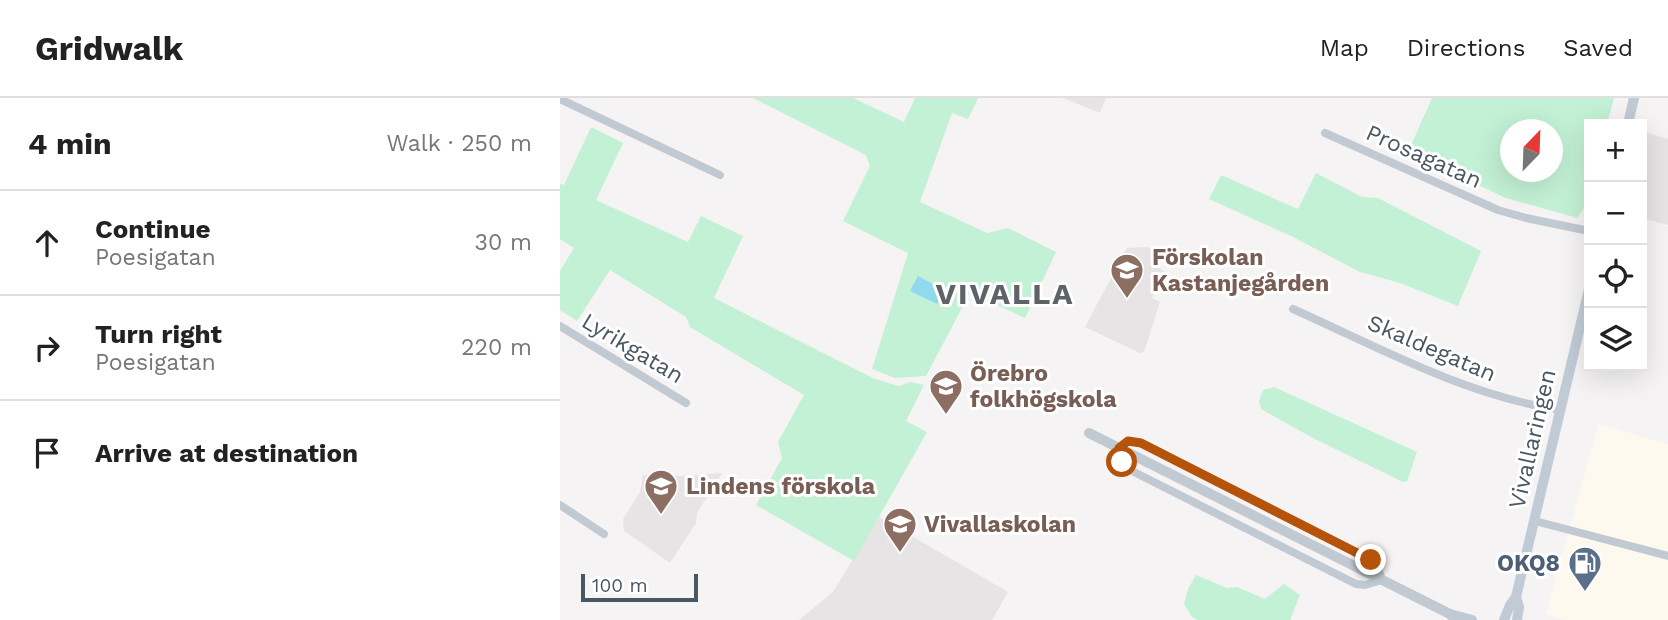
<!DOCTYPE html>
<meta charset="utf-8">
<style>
body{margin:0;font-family:"Work Sans",sans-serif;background:#f2f2f2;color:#222}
.controls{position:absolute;right:21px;top:21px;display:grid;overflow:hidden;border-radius:0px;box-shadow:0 7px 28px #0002}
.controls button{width:63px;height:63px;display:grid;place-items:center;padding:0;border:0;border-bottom:2px solid #e0e0e0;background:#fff;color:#222;font:35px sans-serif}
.compass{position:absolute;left:940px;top:21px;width:63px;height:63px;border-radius:50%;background:#fff;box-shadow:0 7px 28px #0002;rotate:23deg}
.scale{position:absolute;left:21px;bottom:18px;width:117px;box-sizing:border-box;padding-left:7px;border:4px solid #4a5661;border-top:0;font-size:19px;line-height:24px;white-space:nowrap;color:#4a5661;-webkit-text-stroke:5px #fff;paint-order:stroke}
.stop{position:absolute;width:21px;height:21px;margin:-16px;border:5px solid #b45309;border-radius:50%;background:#fff}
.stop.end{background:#b45309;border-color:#fff;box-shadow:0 2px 7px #0008}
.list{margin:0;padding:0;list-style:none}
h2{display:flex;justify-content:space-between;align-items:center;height:91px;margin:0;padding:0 28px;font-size:30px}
h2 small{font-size:23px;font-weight:400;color:#767676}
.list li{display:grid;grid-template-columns:46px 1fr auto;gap:21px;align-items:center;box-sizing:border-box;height:105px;padding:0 28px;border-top:2px solid #e0e0e0}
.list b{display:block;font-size:26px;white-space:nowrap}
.list p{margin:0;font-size:23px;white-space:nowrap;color:#767676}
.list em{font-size:23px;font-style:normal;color:#767676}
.icon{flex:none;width:38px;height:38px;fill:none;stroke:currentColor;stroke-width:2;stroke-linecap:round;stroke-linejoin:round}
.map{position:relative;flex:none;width:1108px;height:522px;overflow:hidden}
header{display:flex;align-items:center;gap:42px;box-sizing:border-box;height:98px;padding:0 35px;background:#fff;border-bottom:2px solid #e0e0e0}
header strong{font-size:33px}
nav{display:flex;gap:38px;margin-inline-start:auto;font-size:24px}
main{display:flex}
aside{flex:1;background:#fff}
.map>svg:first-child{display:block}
</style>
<header>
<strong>Gridwalk</strong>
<nav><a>Map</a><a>Directions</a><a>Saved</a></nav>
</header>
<main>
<aside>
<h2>4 min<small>Walk · 250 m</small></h2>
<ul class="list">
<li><svg class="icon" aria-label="ahead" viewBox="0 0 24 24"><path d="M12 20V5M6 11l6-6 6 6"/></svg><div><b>Continue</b><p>Poesigatan</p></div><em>30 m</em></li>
<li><svg class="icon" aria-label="right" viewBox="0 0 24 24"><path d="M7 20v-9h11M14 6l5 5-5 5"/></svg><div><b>Turn right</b><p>Poesigatan</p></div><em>220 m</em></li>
<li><svg class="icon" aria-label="arrive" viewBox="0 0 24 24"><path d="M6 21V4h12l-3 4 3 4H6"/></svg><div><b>Arrive at destination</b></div></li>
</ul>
</aside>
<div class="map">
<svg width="1108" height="522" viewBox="0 0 1108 522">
<rect width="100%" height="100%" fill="#f5f3f3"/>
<path fill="#fdf9ef" d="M1038 326 1108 346V522H1006L986 516Z"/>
<g fill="#e6e4e5">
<path d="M503 0H546L540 15Z"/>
<path d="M1082 33 1108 41V127L1082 120Z"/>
<path d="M588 149 604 157 599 170 604 173 592 200 600 204 584 254 580 255 525 229 567 150Z"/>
<path d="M162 375 137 415 136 425 110 465 64 433 63 421 80 394 83 377 121 378Z"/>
<path d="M319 419 448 494 432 522H239L273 494Z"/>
</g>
<g fill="#c3f1d5" fill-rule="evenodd">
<path d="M193 0H293L344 24 355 0H418L408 21 392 15 360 104 427 135 448 130 496 154 465 220 419 199 413 189 366 278 335 280 312 271 348 155 283 123 310 68 306 57Z"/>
<path d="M872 0H1054L1047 26H1029V96L1026 107 1017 120 946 100 848 54ZM950 32H992V74H950Z"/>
<path d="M31 29 63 45 36 102 128 144 141 118 183 138 154 200 313 280 338 288 351 284 364 287 346 323 367 334 294 463 196 407 222 360 218 344 244 297 130 229 126 219 50 172 17 223 0 212V173L14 150 0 141V86L4 87Z"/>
<path d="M756 75 802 99 818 100 921 153 898 208 840 185 800 174 731 138 649 101 661 77 738 111Z"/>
<path d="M714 289 857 354 847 383 843 384 751 339 701 311 699 303 703 292Z"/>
<path d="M636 477 667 490 677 489 705 501 724 486 740 497 730 522H638L632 519 624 506 628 491Z"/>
</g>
<path fill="#90daee" d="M358 178 384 192 377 206 350 193Z"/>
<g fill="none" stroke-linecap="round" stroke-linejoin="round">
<g stroke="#c1cad2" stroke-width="8">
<path d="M0 1 160 77"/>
<path d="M765 35 938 112 966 120 1029 133"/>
<path d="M733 211C820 250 906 298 1001 312"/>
<path d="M0 228 126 305"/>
<path d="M568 343 581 345 811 462 817 467 822 482 805 487 796 486 574 374C564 367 560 362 559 350Z"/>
<path d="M0 407 44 436"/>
<path d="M975 423 1108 458"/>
</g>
<g stroke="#c1cad2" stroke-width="10">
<path d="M529 335 890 516 896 522"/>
<path d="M890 516 912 522"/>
</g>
<g stroke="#c1cbd6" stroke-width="10">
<path d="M1068 26 1074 0"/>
<path d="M956 499 959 509 957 522"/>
<path d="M944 522 950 507 956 499 1029 191"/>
</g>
</g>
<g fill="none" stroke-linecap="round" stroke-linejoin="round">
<path stroke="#b45309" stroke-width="9" d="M562 364 559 350 568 343 581 345 811 462"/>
</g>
<defs>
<symbol id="school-pin" viewBox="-11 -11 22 30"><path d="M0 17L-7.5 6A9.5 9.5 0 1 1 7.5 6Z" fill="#8d6e63" stroke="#fff"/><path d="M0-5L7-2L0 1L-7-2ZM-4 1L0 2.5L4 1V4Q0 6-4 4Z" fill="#fff"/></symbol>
<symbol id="university-pin" viewBox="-11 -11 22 30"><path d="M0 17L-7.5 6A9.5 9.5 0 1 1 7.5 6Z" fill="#8d6e63" stroke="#fff"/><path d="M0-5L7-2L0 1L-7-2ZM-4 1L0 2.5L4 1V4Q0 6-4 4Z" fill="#fff"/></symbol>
<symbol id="fuel-pin" viewBox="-11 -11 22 30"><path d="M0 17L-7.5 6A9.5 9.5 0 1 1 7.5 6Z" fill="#5c6f8a" stroke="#fff"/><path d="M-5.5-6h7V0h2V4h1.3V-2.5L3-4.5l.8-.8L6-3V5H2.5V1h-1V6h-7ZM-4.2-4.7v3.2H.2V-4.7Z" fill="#fff"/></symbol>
</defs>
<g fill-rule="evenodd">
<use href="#school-pin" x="548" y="153" width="38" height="52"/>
<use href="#university-pin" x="367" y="269" width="38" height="52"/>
<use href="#school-pin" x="82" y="369" width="38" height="52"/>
<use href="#school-pin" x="321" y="407" width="38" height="52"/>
<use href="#fuel-pin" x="1006" y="446" width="38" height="52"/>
</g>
<g text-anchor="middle" stroke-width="6" stroke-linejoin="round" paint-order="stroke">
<g font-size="23" fill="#4a5661" stroke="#fff">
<text transform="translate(864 58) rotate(24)" y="8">Prosagatan</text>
<text transform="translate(73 250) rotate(31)" y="8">Lyrikgatan</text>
<text transform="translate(872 250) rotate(23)" y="8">Skaldegatan</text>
<text transform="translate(972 341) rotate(-77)" y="8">Vivallaringen</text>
</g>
<g font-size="23" font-weight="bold" fill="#785e54" stroke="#fff" text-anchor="start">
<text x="592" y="167">Förskolan<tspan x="592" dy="26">Kastanjegården</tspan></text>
<text x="410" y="283">Örebro<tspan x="410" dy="26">folkhögskola</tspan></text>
<text x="126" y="396">Lindens förskola</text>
<text x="364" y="434">Vivallaskolan</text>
</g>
<g font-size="23" font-weight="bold" fill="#4e5e75" stroke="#fff" text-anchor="end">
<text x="1000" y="473">OKQ8</text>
</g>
<g font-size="30" font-weight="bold" letter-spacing="2" fill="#5f6368" stroke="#fff">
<text x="445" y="206">VIVALLA</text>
</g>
</g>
</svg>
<div class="controls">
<button>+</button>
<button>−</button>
<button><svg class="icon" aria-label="locate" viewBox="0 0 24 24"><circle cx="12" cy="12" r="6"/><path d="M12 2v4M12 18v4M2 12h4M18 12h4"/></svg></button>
<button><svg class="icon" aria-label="layers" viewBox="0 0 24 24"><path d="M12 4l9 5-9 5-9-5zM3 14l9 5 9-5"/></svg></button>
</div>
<svg class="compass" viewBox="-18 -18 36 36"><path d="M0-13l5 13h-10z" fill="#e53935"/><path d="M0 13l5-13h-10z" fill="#767676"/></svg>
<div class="scale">100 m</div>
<div class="stop" style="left:562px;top:364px"></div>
<div class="stop end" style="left:811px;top:462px"></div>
</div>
</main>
